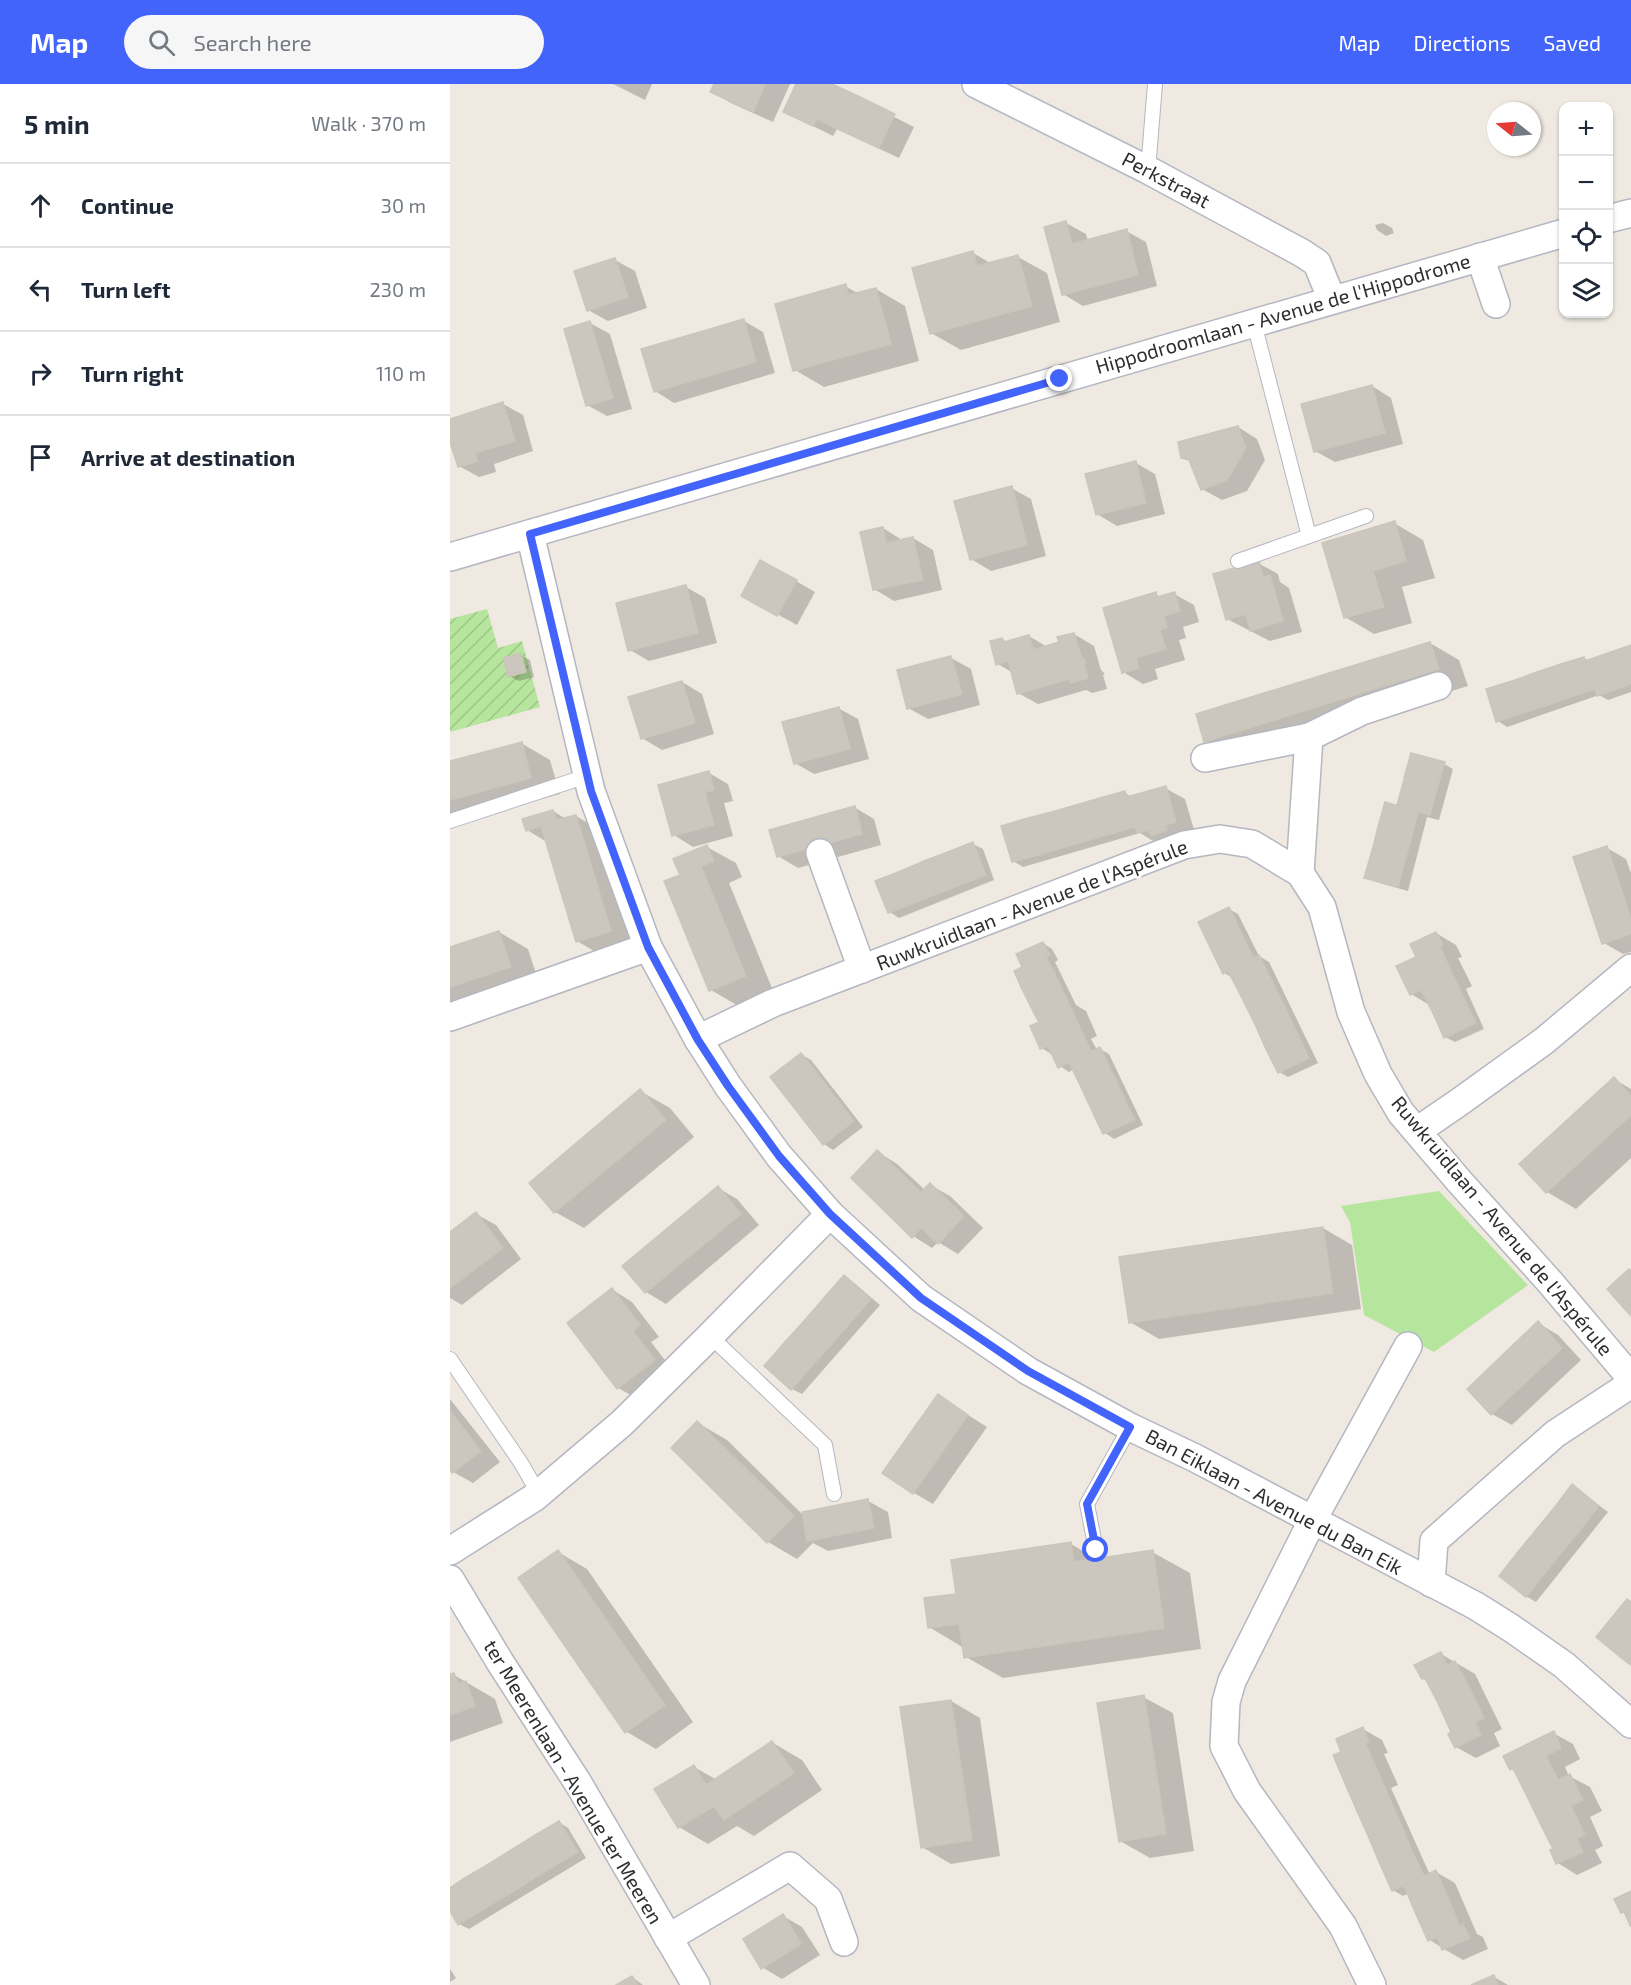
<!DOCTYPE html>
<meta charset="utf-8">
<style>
body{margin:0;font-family:"Exo 2",sans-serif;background:#f6f6f7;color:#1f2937}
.controls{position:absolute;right:18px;top:18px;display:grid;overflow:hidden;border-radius:12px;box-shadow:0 2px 4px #0004}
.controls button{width:54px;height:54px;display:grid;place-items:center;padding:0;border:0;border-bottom:2px solid #e0e1e3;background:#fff;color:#1f2937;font:30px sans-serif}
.compass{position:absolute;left:1037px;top:18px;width:54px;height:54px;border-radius:50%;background:#fff;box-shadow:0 2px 4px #0004;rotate:287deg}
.stop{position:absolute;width:18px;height:18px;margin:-14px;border:4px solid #4264fb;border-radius:50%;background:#fff}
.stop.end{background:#4264fb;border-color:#fff;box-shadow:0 2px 6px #0008}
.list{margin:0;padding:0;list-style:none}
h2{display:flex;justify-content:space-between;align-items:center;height:78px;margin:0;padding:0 24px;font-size:26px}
h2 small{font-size:20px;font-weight:400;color:#747a83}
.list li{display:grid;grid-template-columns:39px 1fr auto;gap:18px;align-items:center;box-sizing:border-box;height:84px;padding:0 24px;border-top:2px solid #e0e1e3}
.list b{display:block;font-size:22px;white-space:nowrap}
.list em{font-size:20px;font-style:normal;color:#747a83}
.icon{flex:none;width:33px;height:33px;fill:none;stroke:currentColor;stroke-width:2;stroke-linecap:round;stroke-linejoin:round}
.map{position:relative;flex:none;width:1181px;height:1901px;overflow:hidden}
header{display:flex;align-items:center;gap:36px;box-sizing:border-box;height:84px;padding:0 30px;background:#4264fb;color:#fff}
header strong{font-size:28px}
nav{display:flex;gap:33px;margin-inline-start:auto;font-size:21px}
.search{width:420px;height:54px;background:#f6f6f7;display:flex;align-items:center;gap:15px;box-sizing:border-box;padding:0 21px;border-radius:33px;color:#747a83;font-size:22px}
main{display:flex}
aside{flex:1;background:#fff}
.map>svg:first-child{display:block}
</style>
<header>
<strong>Map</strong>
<div class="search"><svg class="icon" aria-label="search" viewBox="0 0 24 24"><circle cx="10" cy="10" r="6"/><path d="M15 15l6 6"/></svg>Search here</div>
<nav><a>Map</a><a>Directions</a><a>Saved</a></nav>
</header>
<main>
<aside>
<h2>5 min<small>Walk · 370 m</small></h2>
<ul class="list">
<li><svg class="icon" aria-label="ahead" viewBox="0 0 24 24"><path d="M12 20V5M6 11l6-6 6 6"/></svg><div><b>Continue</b></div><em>30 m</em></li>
<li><svg class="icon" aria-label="left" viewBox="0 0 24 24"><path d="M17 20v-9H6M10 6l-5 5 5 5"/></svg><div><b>Turn left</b></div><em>230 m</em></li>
<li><svg class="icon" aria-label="right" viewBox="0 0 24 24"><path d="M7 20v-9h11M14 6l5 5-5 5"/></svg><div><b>Turn right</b></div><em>110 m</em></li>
<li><svg class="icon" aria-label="arrive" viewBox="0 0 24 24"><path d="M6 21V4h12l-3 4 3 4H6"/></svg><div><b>Arrive at destination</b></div></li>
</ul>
</aside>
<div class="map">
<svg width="1181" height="1901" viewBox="0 0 1181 1901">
<defs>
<pattern id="garden-furrows" width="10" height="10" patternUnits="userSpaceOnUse" patternTransform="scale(1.5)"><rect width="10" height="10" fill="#b6e59e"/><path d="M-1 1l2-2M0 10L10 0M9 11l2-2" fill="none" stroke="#9dc588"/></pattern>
</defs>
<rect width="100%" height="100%" fill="#efe9e1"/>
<path fill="#b6e59e" d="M989 1107 1078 1201 984 1268 914 1231 900 1138 891 1122Z"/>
<path fill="url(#garden-furrows)" d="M37 525 48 564 72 557 90 623 0 648V535Z"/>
<g fill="#0003">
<path d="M163 0H202L195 16Z"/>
<path d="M265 0H340L323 38 281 19 262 8Z"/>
<path d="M348 0H379L464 43 449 74 387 45 383 52 335 28Z"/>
<path d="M616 139 636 150 638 157 676 147 696 158 707 202 633 222 613 210Z"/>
<path d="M933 139 942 144 944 149 936 152 927 146 925 141Z"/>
<path d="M523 169 542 180 568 173 597 189 610 238 511 266 481 249Z"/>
<path d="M165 176 185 187 197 224 158 237 138 226Z"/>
<path d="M395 202 409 210 426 205 455 222 469 277 374 303 345 286Z"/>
<path d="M294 237 313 248 325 289 224 319 205 307Z"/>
<path d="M140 239 160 250 182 325 157 332 137 321Z"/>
<path d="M922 302 941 314 953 360 885 378 865 367Z"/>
<path d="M53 320 73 331 83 367 44 380 46 388 29 393 9 382 0 353V336Z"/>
<path d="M788 343 807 355 815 376 797 407 772 416 752 405 741 378 732 373Z"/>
<path d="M686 379 705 390 715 430 667 442 647 430Z"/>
<path d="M561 404 581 415 596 472 541 487 521 475Z"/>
<path d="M944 439 973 456 985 494 952 503 962 539 924 550 895 533Z"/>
<path d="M433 444 452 456 463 454 483 466 492 506 444 517 424 505Z"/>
<path d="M808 479 828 490 830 498 839 504 852 548 820 557 777 535Z"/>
<path d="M346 497 365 508 347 541 312 522Z"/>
<path d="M236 503 255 514 267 559 199 577 180 566Z"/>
<path d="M706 510 712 514 724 510 744 521 749 538 733 543 736 554 729 556 735 576 705 585 708 595 693 600 673 588Z"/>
<path d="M624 550 644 562 651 586 655 590 653 591 657 605 642 609 636 606 588 620 568 609 563 589 548 580 552 555 557 558 579 552 597 563 610 559Z"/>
<path d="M980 559 1009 576 1018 602 785 674 756 657Z"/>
<path d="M1181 563V608L1158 616 1149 611 1057 643 1048 637 1134 574 1139 577Z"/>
<path d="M70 571 80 576 84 593 69 597 59 592Z"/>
<path d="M501 574 521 585 530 621 478 635 458 624Z"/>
<path d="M232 598 252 610 264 650 212 666 192 654Z"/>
<path d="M388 624 408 635 419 675 364 690 345 679Z"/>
<path d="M71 659 100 676 110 710 0 740V679Z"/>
<path d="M994 680 1003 685 989 736 977 733 958 807 926 798 916 793 948 723 955 698 969 701 956 693Z"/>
<path d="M259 689 278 700 283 717 274 719 283 752 243 763 224 751Z"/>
<path d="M715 704 735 715 745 749 708 760 690 749 573 783 563 777 675 709 682 713Z"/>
<path d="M404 723 424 735 431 761 348 784 328 772Z"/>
<path d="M103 727 116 735 126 732 155 749 189 864 156 874 127 857 97 758 77 746Z"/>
<path d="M523 760 533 765 544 796 449 834 440 828Z"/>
<path d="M257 763 286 779 292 793 279 799 324 909 290 923 261 906 232 791Z"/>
<path d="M1157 764 1176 775 1181 789V868L1173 870 1154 859Z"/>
<path d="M779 825 788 830 809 872 819 878 868 979 838 993 829 988 783 894 774 889Z"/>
<path d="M49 848 78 865 89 899 0 929V864Z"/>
<path d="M986 849 1006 861 1012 873 1008 874 1022 902 1016 905 1034 945 1005 958 995 953 981 922 961 910 968 873Z"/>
<path d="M593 859 602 865 608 876 605 878 626 921 636 927 647 952 641 955 647 966 650 965 659 970 693 1041 664 1055 655 1049 624 985 619 988 610 982 603 969 601 970 592 964 582 943 591 939 566 888 574 884 568 871Z"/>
<path d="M352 971 361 976 413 1043 383 1066 374 1060 323 994Z"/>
<path d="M1164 995 1181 1005V1074L1126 1125 1097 1108 1071 1081Z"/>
<path d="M190 1007 220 1024 244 1053 134 1144 105 1128Z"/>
<path d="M428 1068 447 1080 475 1106 480 1101 500 1112 533 1144 508 1170 488 1158 482 1164 463 1152Z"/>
<path d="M268 1104 287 1115 309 1141 216 1220 196 1208 174 1182Z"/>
<path d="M26 1130 46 1141 71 1175 12 1221 0 1214V1150Z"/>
<path d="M873 1144 902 1161 911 1225 709 1255 680 1238Z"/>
<path d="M1181 1186V1229L1159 1205Z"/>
<path d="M395 1193 404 1199 430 1221 352 1310 342 1305 316 1282Z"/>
<path d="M163 1206 182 1218 209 1253 201 1258 224 1288 188 1315 168 1304 119 1239Z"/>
<path d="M1088 1239 1108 1251 1131 1276 1062 1341 1042 1330Z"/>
<path d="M488 1312 537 1343 483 1420 464 1409Z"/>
<path d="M0 1315 50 1378 23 1399 3 1388 0 1383Z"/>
<path d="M248 1339 277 1356 352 1430 418 1417 438 1428 442 1454 378 1467 363 1459 347 1475 318 1458 223 1364Z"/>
<path d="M1123 1402 1158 1428 1086 1518 1076 1512Z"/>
<path d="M621 1460 648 1476 702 1468 740 1489 751 1565 553 1594 516 1573 514 1564 479 1543 508 1511Z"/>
<path d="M108 1468 137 1485 243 1638 206 1665 177 1648Z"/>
<path d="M991 1570 1025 1590 1052 1645 1044 1649 1050 1662 1026 1674 1006 1663 1003 1649 978 1598 973 1594Z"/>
<path d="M4 1591 45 1615 53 1639 0 1658V1592Z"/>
<path d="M693 1613 723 1629 744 1767 700 1774 670 1757Z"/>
<path d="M501 1617 530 1634 550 1772 501 1780 472 1763Z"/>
<path d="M913 1645 932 1656 938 1669 934 1670 948 1701 941 1704 980 1791 986 1788 1005 1799 1027 1850 1033 1853 1038 1865 1013 1876 994 1865 980 1856 959 1809 953 1812 943 1806 893 1669Z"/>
<path d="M1103 1649 1123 1660 1130 1675 1115 1683 1119 1692 1140 1703 1152 1727 1140 1733 1153 1762 1145 1766 1152 1779 1127 1791 1108 1779 1102 1767 1105 1765 1079 1711 1067 1688 1061 1685Z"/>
<path d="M323 1659 352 1676 372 1706 304 1752 287 1742 258 1760 229 1743 244 1683 267 1696Z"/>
<path d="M109 1738 118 1744 136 1774 19 1845 9 1840 0 1824V1805Z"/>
<path d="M333 1832 352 1843 370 1871 332 1895 312 1883Z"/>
<path d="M0 1885 6 1894 0 1898Z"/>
<path d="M182 1893 193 1901H169Z"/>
<path d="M1044 1893 1058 1901H1025Z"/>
</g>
<g fill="#cbc7bf" stroke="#cbc5ba" stroke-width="1.5">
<path d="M264 0H315L303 28 260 8Z"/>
<path d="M346 0H382L408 12 392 47 367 35 363 42 333 28Z"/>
<path d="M408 12 445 30 429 64 392 47Z"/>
<path d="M616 137 622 160 677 145 688 191 612 211 594 143Z"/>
<path d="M523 167 527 182 568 171 582 222 480 250 462 184Z"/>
<path d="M165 174 178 213 137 227 124 187Z"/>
<path d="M396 200 398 211 426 204 441 260 343 287 325 220Z"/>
<path d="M294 235 306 278 255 293 243 250Z"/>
<path d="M140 237 163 314 136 322 114 245Z"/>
<path d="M243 250 255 293 204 308 191 265Z"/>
<path d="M922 301 935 349 864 368 851 320Z"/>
<path d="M53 318 65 357 25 369 28 377 8 383 0 358V335Z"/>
<path d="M788 342 796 364 777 396 751 406 739 376 731 374 728 358Z"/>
<path d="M686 377 696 419 646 431 635 390Z"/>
<path d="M562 402 577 461 520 476 504 417Z"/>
<path d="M945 437 956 477 923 487 934 523 894 534 872 459Z"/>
<path d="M433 443 436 459 463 453 473 496 423 506 410 448Z"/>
<path d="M310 476 347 496 327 532 291 512Z"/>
<path d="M809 477 813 493 820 491 833 537 800 547 796 530 776 536 763 490Z"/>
<path d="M236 501 248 549 178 567 166 519Z"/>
<path d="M706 508 707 513 725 508 730 527 714 532 717 543 710 546 716 565 686 574 689 584 672 589 653 524Z"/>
<path d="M624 549 632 575H634L636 579 634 580 638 594 621 599 619 595 567 610 558 577 546 581 540 557 552 554 554 558 579 551 583 566 609 558 607 553Z"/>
<path d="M980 558 989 585 754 658 746 630Z"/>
<path d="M1181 561V600L1173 603 1161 568Z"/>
<path d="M1161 568 1173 603 1147 612 1135 577Z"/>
<path d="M71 569 76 588 58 593 53 574Z"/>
<path d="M501 572 512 610 457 625 447 586Z"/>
<path d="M1134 573 1145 605 1121 613 1111 580Z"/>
<path d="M1111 580 1121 613 1098 621 1087 588Z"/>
<path d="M1087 588 1098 621 1073 629 1062 597Z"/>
<path d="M232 597 245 639 191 655 178 613Z"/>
<path d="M1062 597 1073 629 1046 638 1036 605Z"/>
<path d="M389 623 400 665 344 680 332 638Z"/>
<path d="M72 658 81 694 0 716V677Z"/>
<path d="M961 669 995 678 987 705 954 694Z"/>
<path d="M259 687 264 706 255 708 264 741 222 752 208 701Z"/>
<path d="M954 696 987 705 980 731 947 721Z"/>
<path d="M716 702 726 738 716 741 717 746 701 752 699 746 687 749 677 713Z"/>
<path d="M675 707 685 743 660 750 650 714Z"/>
<path d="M650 714 660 750 636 757 626 721Z"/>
<path d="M935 718 968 728 962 752 928 743Z"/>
<path d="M626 721 636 757 612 764 602 728Z"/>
<path d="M405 722 412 750 327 773 319 746Z"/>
<path d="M103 726 106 736 126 731 161 847 126 858 91 742 76 747 72 735Z"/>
<path d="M602 728 612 764 588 771 578 734Z"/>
<path d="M578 734 588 771 562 778 551 742Z"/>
<path d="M928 743 962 752 955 776 922 767Z"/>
<path d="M523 758 536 791 510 801 498 768Z"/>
<path d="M257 761 264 777 251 782 296 892 259 907 214 797 230 791 223 775Z"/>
<path d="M1157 762 1181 834V850L1152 860 1123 773Z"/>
<path d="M922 767 955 776 948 803 914 794Z"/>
<path d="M498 768 510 801 487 810 474 777Z"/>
<path d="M474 777 487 810 464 819 451 787Z"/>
<path d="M451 787 464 819 438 829 425 797Z"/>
<path d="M779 823 791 848 760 863 748 838Z"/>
<path d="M49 847 61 883 0 903V863Z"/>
<path d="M791 848 803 873 773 890 760 863Z"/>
<path d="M986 848 993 861 990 863 1003 891 960 911 946 882 966 873 960 860Z"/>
<path d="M593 858 600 871 596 873 604 888 571 903 564 887 572 883 566 870Z"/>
<path d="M809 871 822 897 791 912 778 887Z"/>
<path d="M604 888 616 914 584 929 571 903Z"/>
<path d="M1003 891 1014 914 983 929 971 906Z"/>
<path d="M822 897 835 923 804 938 791 912Z"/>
<path d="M616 914 629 941 588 960 580 942 589 938 584 929Z"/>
<path d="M1014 914 1026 939 994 954 983 929Z"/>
<path d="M835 923 847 949 816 965 804 938Z"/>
<path d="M629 941 641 967 608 984 598 962 590 965 588 960Z"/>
<path d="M847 949 859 974 828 989 816 965Z"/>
<path d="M650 963 662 988 631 1003 619 978Z"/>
<path d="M351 969 369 992 338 1016 320 993Z"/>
<path d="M662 988 675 1015 644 1031 631 1003Z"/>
<path d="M369 992 387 1015 356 1039 338 1016Z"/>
<path d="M1164 993 1181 1012V1031L1096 1109 1069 1080Z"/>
<path d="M190 1005 216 1036 104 1129 79 1099Z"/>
<path d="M387 1015 404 1037 373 1061 356 1039Z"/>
<path d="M674 1015 685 1036 653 1050 644 1031Z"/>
<path d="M427 1066 471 1108 480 1099 514 1132 488 1160 471 1144 462 1154 401 1094Z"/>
<path d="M268 1102 291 1130 195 1209 172 1182Z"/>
<path d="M26 1128 53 1164 0 1204V1148Z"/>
<path d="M873 1143 883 1209 679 1239 669 1173Z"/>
<path d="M1179 1185 1181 1187 1180 1231 1157 1205Z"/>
<path d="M394 1191 421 1215 401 1238 374 1214Z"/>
<path d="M162 1204 190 1241 183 1247 205 1276 167 1305 117 1239Z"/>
<path d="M374 1214 401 1238 381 1261 354 1237Z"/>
<path d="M354 1237 381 1261 361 1283 334 1259Z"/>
<path d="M1088 1237 1112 1264 1089 1286 1064 1260Z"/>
<path d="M334 1259 361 1283 341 1306 314 1282Z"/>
<path d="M1064 1260 1089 1286 1065 1308 1040 1283Z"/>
<path d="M1040 1283 1065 1308 1041 1331 1017 1305Z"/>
<path d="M488 1310 518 1331 463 1410 432 1389Z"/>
<path d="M0 1327 31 1367 2 1389 0 1386Z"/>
<path d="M247 1337 344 1432 317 1459 221 1364Z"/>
<path d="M1122 1400 1149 1422 1131 1445 1104 1424Z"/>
<path d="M418 1415 424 1444 357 1457 352 1428Z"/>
<path d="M1104 1424 1131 1445 1112 1468 1086 1446Z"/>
<path d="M1086 1446 1112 1468 1094 1490 1067 1469Z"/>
<path d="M621 1458 624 1478 703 1466 714 1544 514 1574 509 1540 478 1544 474 1514 506 1510 501 1476Z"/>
<path d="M108 1466 215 1621 175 1649 68 1494Z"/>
<path d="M1067 1469 1094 1490 1076 1513 1049 1492Z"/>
<path d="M1177 1515 1181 1518V1556L1169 1572 1146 1553Z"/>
<path d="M1181 1556V1581L1169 1572Z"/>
<path d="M991 1568 997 1581 1005 1577 1020 1605 989 1621 975 1594 972 1595 964 1581Z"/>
<path d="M4 1589 8 1600 16 1597 25 1622 0 1631V1590Z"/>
<path d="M1020 1605 1034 1634 1025 1638 1031 1651 1005 1664 998 1650 1001 1648 989 1621Z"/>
<path d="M694 1611 716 1750 669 1758 647 1619Z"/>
<path d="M501 1616 522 1756 471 1764 450 1623Z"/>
<path d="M913 1643 919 1658 915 1659 929 1690 897 1704 883 1671 891 1668 886 1655Z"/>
<path d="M1104 1647 1111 1664 1096 1672 1108 1696 1077 1712 1063 1684 1060 1686 1053 1672Z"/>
<path d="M322 1657 344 1689 274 1736 264 1722 228 1744 204 1705 244 1681 256 1701Z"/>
<path d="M929 1690 939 1713 907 1727 897 1704Z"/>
<path d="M1120 1690 1133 1716 1089 1737 1077 1712Z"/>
<path d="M939 1713 951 1740 919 1754 907 1727Z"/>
<path d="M1121 1722 1135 1751 1127 1754 1133 1768 1106 1780 1100 1766 1103 1765 1089 1737Z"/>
<path d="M109 1737 128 1768 104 1782 85 1751Z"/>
<path d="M951 1740 962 1767 930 1780 919 1754Z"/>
<path d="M85 1751 104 1782 80 1797 61 1766Z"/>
<path d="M61 1766 80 1797 56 1812 37 1781Z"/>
<path d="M962 1767 974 1792 942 1807 930 1780Z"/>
<path d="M37 1781 56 1812 32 1826 13 1795Z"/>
<path d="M986 1786 1002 1823 969 1837 954 1802Z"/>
<path d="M13 1795 32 1826 8 1841 0 1827V1804Z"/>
<path d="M1181 1807V1843L1174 1828 1171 1829 1164 1815Z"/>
<path d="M1002 1823 1009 1842 1013 1840 1020 1854 992 1866 987 1853 978 1857 969 1837Z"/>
<path d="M333 1830 351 1860 311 1885 293 1855Z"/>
<path d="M1044 1891 1048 1901H1021Z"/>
<path d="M182 1892 188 1901H166Z"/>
</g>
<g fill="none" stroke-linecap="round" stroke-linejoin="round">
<defs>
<g id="service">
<path d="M698 86 705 0"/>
<path d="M804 239 859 452"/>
<path d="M788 477 916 432"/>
<path d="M0 737 137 692"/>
<path d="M260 1252 375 1361 384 1410"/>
<path d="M0 1275 71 1379 89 1410"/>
<path d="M646 1466 637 1420 680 1343"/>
</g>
<g id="minor">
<path d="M526 0 698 86 852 169 867 179 882 216"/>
<path d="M1158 135 1181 129"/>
<path d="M1030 173 1046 220"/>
<path d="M80 450 141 707 198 863 248 955 278 1002 329 1072 380 1130 471 1214 578 1287 680 1343 745 1374 1026 1522 1061 1544 1114 1581 1181 1640"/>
<path d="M0 473 1114 149"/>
<path d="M755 674 859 653 912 627 988 602"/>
<path d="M370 769 412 885"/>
<path d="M850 789 859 653"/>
<path d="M0 933 198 863"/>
<path d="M248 955 323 919 734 761 770 755 802 760 850 789 872 823 901 928 928 990 951 1029 1009 1097 1099 1197 1181 1294"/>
<path d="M967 1047 1008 1019 1094 957 1181 884"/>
<path d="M0 1467 85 1413 172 1339 260 1252 380 1130"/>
<path d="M0 1495 50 1578 128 1699 246 1901"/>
<path d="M981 1499 984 1457 1105 1350 1181 1300"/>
<path d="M218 1854 340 1782 378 1815 394 1858"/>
<path d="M922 1901 893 1842 797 1707 774 1662 776 1618 782 1597 862 1437 958 1262"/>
</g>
</defs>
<use href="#service" stroke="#b4b7c1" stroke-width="16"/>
<use href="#minor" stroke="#b4b7c1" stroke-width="30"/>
<use href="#service" stroke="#fff" stroke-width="14"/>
<use href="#minor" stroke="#fff" stroke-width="27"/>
</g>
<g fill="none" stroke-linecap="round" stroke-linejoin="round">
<path stroke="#4264fb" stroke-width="8" d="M610 295 80 450 141 707 198 863 248 956 278 1002 329 1072 380 1130 471 1214 578 1287 680 1343 637 1420 646 1466"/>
</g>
<g text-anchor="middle" stroke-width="5" stroke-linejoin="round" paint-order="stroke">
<g font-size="20" fill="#2e2e2e" stroke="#fff">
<text transform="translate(716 96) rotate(28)" y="7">Perkstraat</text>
<text transform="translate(833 230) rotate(-16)" y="7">Hippodroomlaan - Avenue de l'Hippodrome</text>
<text transform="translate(582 821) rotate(-21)" y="7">Ruwkruidlaan - Avenue de l'Aspérule</text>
<text transform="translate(1052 1142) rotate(50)" y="7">Ruwkruidlaan - Avenue de l'Aspérule</text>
<text transform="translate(824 1418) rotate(28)" y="7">Ban Eiklaan - Avenue du Ban Eik</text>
<text transform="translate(123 1698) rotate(59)" y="7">ter Meerenlaan - Avenue ter Meeren</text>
</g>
</g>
</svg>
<div class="controls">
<button>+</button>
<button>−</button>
<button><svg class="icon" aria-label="locate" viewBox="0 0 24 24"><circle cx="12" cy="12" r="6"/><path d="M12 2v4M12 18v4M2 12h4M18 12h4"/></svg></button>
<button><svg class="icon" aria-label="layers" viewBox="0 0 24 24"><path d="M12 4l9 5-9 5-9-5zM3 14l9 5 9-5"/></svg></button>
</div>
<svg class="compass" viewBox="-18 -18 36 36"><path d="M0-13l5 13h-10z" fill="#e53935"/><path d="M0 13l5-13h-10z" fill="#747a83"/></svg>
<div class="stop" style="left:646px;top:1466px"></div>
<div class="stop end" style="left:610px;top:295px"></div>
</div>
</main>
